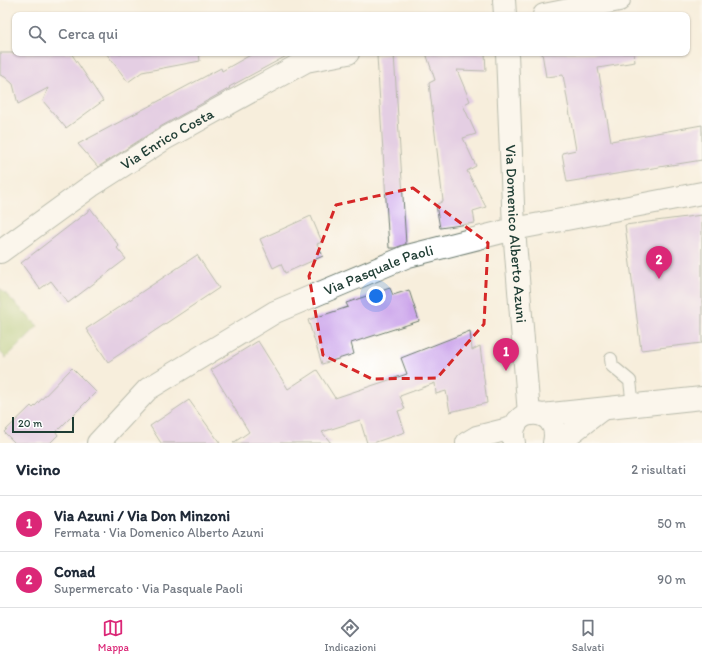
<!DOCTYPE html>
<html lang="it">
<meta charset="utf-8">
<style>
body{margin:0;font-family:Itim,sans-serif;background:#f2f2f3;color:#1f2937}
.scale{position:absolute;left:12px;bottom:10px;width:62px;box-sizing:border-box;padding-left:4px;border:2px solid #1f3d34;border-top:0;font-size:11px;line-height:14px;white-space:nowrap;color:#1f3d34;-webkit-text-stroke:3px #fff;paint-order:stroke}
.you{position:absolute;left:376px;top:296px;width:14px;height:14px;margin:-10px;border:3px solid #fff;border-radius:50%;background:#1a73e8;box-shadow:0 0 0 6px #1a73e833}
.badge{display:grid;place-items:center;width:26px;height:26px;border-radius:50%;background:#db2777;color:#fff;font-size:13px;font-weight:700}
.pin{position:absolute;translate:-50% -33px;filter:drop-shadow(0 1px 2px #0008)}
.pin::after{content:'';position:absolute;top:21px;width:14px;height:12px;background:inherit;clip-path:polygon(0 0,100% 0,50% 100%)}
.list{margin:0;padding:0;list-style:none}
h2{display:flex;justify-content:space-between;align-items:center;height:52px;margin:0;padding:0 16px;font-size:17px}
h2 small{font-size:13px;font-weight:400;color:#747a83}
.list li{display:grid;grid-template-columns:26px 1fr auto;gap:12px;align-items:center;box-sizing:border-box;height:56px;padding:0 16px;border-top:1px solid #e0e1e3}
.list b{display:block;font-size:15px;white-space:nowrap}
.list p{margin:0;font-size:13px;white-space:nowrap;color:#747a83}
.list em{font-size:13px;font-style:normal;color:#747a83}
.icon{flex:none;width:22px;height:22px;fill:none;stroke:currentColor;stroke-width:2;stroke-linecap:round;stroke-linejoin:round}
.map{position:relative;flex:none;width:702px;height:443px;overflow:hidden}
.search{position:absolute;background:#fff;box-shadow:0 1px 3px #0004;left:12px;right:12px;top:12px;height:44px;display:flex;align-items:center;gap:10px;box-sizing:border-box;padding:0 14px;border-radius:8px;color:#747a83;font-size:15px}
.sheet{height:164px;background:#fff}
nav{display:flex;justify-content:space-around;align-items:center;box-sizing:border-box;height:56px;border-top:1px solid #e0e1e3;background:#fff;font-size:11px;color:#747a83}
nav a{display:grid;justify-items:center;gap:2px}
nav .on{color:#db2777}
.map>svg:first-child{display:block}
</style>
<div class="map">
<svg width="702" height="443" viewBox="0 0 702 443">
<rect width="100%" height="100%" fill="#fff"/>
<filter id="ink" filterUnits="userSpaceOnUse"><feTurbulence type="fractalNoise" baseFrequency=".025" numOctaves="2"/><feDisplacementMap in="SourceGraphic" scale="8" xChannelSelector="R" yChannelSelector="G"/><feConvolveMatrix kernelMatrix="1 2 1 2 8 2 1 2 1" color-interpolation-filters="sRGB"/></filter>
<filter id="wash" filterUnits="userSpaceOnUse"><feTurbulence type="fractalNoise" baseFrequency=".012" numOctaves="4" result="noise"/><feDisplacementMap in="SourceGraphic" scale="16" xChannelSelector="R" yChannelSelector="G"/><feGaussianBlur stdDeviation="0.9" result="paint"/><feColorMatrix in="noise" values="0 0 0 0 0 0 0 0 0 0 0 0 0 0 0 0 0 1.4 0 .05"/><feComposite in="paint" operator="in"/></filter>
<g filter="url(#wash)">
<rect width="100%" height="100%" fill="#f7eedc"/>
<path fill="#a4c56d" stroke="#628150" d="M0 288 38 326 6 358 0 352Z"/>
<g id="blocks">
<g fill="#cca6eb">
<path d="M0 53H71L103 101 66 128 43 101 48 88 18 104 13 84 5 77 0 75Z"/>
<path d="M106 53H199L200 61 142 72 128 82Z"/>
<path d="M254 53H292L229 87 230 88 160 127 98 167 78 144 221 68 222 71Z"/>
<path d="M426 53H485L486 71 457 70 470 101 463 105 476 134 463 138 476 166 467 171 486 207 473 211 475 223 440 228 436 205 443 201 429 83 435 80Z"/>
<path d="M542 53H634L635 62 598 68 611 141 702 125V160L567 182 562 153 576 150 563 75 546 77Z"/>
<path d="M394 54 406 244 395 248H389L377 56Z"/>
<path d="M91 209 119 246 117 248 126 259 68 303 51 281 40 289 21 263Z"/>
<path d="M702 215V343L641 350 625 225Z"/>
<path d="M311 216 322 242 317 244 323 256 285 273 281 264 273 268 260 239Z"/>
<path d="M197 255 219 288 108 362 86 329Z"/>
<path d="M390 288 393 295 409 290 419 321 351 343 354 354 322 364 308 320 348 307 346 303Z"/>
<path d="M470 331 472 350 480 346 487 403 450 412 446 391 436 394 435 383 400 396 405 409 398 411 405 432 373 443H367L360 420 322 432 331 443H233L249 432 211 370 258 341 288 389 317 370 335 398 407 374 401 358Z"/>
<path d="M72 368 96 392 56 432 58 435 50 443H15L4 432 31 406 33 408Z"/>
<path d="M189 400 220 443H161L150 426Z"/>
</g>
</g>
</g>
<g filter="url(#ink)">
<use href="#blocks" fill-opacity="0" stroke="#6b7b6f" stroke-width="1"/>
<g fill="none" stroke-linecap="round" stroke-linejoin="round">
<defs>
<path id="service" d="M611 359 612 366 630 381 633 406"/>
<g id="minor">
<path d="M544 15 619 0"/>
<path id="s1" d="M0 252 91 186 166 138 306 61 348 53"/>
<path id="s2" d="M98 443 148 389 275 312 408 256 514 229 702 193"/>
</g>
<g id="tertiary">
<path d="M504 0 505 15"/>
<path id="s3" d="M507 53 514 229 529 414"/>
</g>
<g id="primary">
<path d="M542 415 702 398"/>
<path d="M467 443 477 437 513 428"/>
<path d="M514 443C505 404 563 404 554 443"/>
<path d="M558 443 602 409"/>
</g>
</defs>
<use href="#service" stroke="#6b7b6f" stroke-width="14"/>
<use href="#minor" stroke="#6b7b6f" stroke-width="24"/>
<use href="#tertiary" stroke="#6b7b6f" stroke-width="24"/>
<use href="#primary" stroke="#6b7b6f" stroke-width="24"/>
<use href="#service" stroke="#fff" stroke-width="12"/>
<use href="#minor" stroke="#fff" stroke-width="22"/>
<use href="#tertiary" stroke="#fff" stroke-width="22"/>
<use href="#primary" stroke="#fff" stroke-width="22"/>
</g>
</g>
<path d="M0 0H702V443H0ZM413 188 488 243 484 324 437 378 372 379 323 355 309 276 336 205Z" fill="#f7eedc" fill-opacity=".55" fill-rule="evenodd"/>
<path fill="none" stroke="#d62828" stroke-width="3" stroke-dasharray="8 5" stroke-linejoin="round" d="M413 188 488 243 484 324 437 378 372 379 323 355 309 276 336 205Z"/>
<g text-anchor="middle" stroke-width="4" stroke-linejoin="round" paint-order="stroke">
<g font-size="15" fill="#1f3d34" stroke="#fff">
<text dy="5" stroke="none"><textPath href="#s1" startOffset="202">Via Enrico Costa</textPath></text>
<text dy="5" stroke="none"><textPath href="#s3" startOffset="181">Via Domenico Alberto Azuni</textPath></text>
<text dy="5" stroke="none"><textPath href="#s2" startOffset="334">Via Pasquale Paoli</textPath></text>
</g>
</g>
</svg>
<div class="scale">20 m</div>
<div class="you"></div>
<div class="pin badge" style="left:506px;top:371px">1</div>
<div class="pin badge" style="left:659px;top:279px">2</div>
<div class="search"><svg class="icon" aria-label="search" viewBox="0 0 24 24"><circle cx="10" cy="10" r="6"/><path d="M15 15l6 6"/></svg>Cerca qui</div>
</div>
<section class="sheet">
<h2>Vicino<small>2 risultati</small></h2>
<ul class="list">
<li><span class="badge">1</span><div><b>Via Azuni / Via Don Minzoni</b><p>Fermata · Via Domenico Alberto Azuni</p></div><em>50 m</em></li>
<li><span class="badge">2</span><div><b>Conad</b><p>Supermercato · Via Pasquale Paoli</p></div><em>90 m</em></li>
</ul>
</section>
<nav>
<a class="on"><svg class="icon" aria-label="map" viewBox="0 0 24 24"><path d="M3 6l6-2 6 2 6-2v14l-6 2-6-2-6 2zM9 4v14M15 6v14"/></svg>Mappa</a>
<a><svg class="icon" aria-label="directions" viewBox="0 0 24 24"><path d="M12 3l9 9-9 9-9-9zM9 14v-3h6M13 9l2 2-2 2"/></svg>Indicazioni</a>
<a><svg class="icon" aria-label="saved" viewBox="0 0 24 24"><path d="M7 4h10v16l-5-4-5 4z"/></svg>Salvati</a>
</nav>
